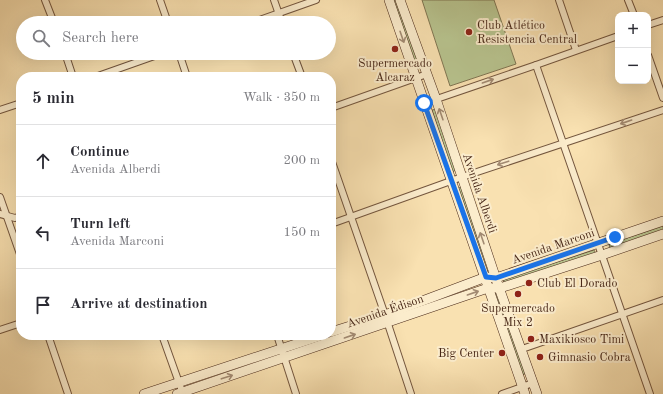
<!DOCTYPE html>
<meta charset="utf-8">
<style>
body{margin:0;font-family:"Old Standard TT",serif;background:#f7f7f7;color:#2b2b33}
.controls{position:absolute;right:12px;top:12px;display:grid;overflow:hidden;border-radius:8px;box-shadow:0 4px 16px #0002}
.controls button{width:36px;height:36px;display:grid;place-items:center;padding:0;border:0;border-bottom:1px solid #e1e1e2;background:#fff;color:#2b2b33;font:20px sans-serif}
.stop{position:absolute;width:12px;height:12px;margin:-9px;border:3px solid #1a73e8;border-radius:50%;background:#fff}
.stop.end{background:#1a73e8;border-color:#fff;box-shadow:0 1px 4px #0008}
.list{margin:0;padding:0;list-style:none}
h2{display:flex;justify-content:space-between;align-items:center;height:52px;margin:0;padding:0 16px;font-size:17px}
h2 small{font-size:13px;font-weight:400;color:#7c7c81}
.list li{display:grid;grid-template-columns:26px 1fr auto;gap:12px;align-items:center;box-sizing:border-box;height:72px;padding:0 16px;border-top:1px solid #e1e1e2}
.list b{display:block;font-size:15px;white-space:nowrap}
.list p{margin:0;font-size:13px;white-space:nowrap;color:#7c7c81}
.list em{font-size:13px;font-style:normal;color:#7c7c81}
.icon{flex:none;width:22px;height:22px;fill:none;stroke:currentColor;stroke-width:2;stroke-linecap:round;stroke-linejoin:round}
.map{position:relative;flex:none;width:663px;height:394px;overflow:hidden}
.search{position:absolute;background:#fff;box-shadow:0 4px 16px #0002;left:16px;top:16px;width:320px;height:44px;display:flex;align-items:center;gap:10px;box-sizing:border-box;padding:0 14px;border-radius:22px;color:#7c7c81;font-size:15px}
.panel{position:absolute;background:#fff;box-shadow:0 4px 16px #0002;left:16px;top:72px;width:320px;height:268px;border-radius:16px}
.map>svg:first-child{display:block}
</style>
<div class="map">
<svg width="663" height="394" viewBox="0 0 663 394">
<rect width="100%" height="100%" fill="#f9e1b1"/>
<filter id="stains"><feTurbulence type="fractalNoise" baseFrequency=".005" numOctaves="4"/><feColorMatrix values="0 0 0 0 .2 0 0 0 0 .09 0 0 0 0 .02 0 0 0 .5 -.17"/></filter>
<radialGradient id="worn" r=".72"><stop offset=".6" stop-color="#630" stop-opacity="0"/><stop offset="1" stop-color="#630" stop-opacity=".3"/></radialGradient>
<g fill="#b8c48f" stroke="#807653">
<path d="M392 0H397L420 68 416 69Z"/>
<path d="M422 0H494L516 64 450 86Z"/>
<path d="M436 109 456 170 452 172 432 110Z"/>
<path d="M462 187 491 270 487 271 458 188Z"/>
<path d="M663 226V231L610 248 609 244Z"/>
<path d="M594 250 596 254 504 283 503 279Z"/>
<path d="M498 292 527 373 522 375 493 294Z"/>
</g>
<g fill="none" stroke-linecap="round" stroke-linejoin="round">
<defs>
<g id="street">
<path d="M45 0 54 23"/>
<path d="M160 0 168 23"/>
<path d="M274 0 282 23"/>
<path d="M559 0 576 50"/>
<path d="M628 0 634 15"/>
<path d="M251 23 316 0"/>
<path d="M648 25 663 20"/>
<path d="M65 53 73 77"/>
<path d="M179 53 187 77"/>
<path d="M293 53 302 77"/>
<path d="M648 55 663 98"/>
<path d="M536 65 650 394"/>
<path d="M95 77 163 53"/>
<path d="M425 103 536 65 618 36"/>
<path d="M331 108 427 74"/>
<path d="M0 110 21 103"/>
<path d="M331 159 385 315 411 394"/>
<path d="M0 197 21 257"/>
<path d="M0 214 15 218 21 216"/>
<path d="M331 224 462 177 663 110"/>
<path d="M0 330 21 323"/>
<path d="M48 335 68 394"/>
<path d="M162 335 183 394"/>
<path d="M277 335 296 394"/>
<path d="M522 349 663 300"/>
<path d="M502 394 533 383"/>
</g>
<g id="secondary">
<path d="M389 0 525 394"/>
<path d="M400 0 436 99 497 282 537 394"/>
<path d="M331 332 385 315 486 277 496 278 663 221"/>
<path d="M144 394 323 335"/>
<path d="M177 394 488 288H500L602 255 663 234"/>
</g>
</defs>
<use href="#street" stroke="#74563e" stroke-width="8"/>
<use href="#secondary" stroke="#482717" stroke-width="10"/>
<use href="#street" stroke="#fbeccc" stroke-width="6"/>
<use href="#secondary" stroke="#fbeccc" stroke-width="9"/>
</g>
<defs><path id="oneway-shaft" d="M-6 0H5M1.5-3L5.5 0L1.5 3" fill="none" stroke-width="1.6" stroke-linecap="round" stroke-linejoin="round"/></defs>
<g stroke="#a28a72">
<use href="#oneway-shaft" transform="translate(402 37) rotate(71)"/>
<use href="#oneway-shaft" transform="translate(488 81) rotate(-19)"/>
<use href="#oneway-shaft" transform="translate(441 114) rotate(-109)"/>
<use href="#oneway-shaft" transform="translate(626 122) rotate(161)"/>
<use href="#oneway-shaft" transform="translate(503 163) rotate(162)"/>
<use href="#oneway-shaft" transform="translate(482 238) rotate(-109)"/>
<use href="#oneway-shaft" transform="translate(473 293) rotate(-19)"/>
<use href="#oneway-shaft" transform="translate(350 336) rotate(-19)"/>
<use href="#oneway-shaft" transform="translate(227 377) rotate(-18)"/>
</g>
<g fill="none" stroke-linecap="round" stroke-linejoin="round">
<path stroke="#1a73e8" stroke-width="5" d="M424 103 486 277 496 278 615 237"/>
</g>
<g fill="#8f2418" stroke="#fbeccc" stroke-width="1.5">
<circle cx="469" cy="32" r="4"/>
<circle cx="395" cy="49" r="4"/>
<circle cx="529" cy="283" r="4"/>
<circle cx="518" cy="294" r="4"/>
<circle cx="531" cy="339" r="4"/>
<circle cx="502" cy="353" r="4"/>
<circle cx="540" cy="357" r="4"/>
</g>
<g text-anchor="middle" stroke-width="4" stroke-linejoin="round" paint-order="stroke">
<g font-size="12" fill="#482717" stroke="#fbeccc" text-anchor="start">
<text x="477" y="29">Club Atlético<tspan x="477" dy="14">Resistencia Central</tspan></text>
<text x="395" y="67" text-anchor="middle">Supermercado<tspan x="395" dy="14">Alcaraz</tspan></text>
<text x="537" y="287">Club El Dorado</text>
<text x="518" y="312" text-anchor="middle">Supermercado<tspan x="518" dy="14">Mix 2</tspan></text>
<text x="539" y="343">Maxikiosco Timi</text>
<text x="494" y="357" text-anchor="end">Big Center</text>
<text x="548" y="361">Gimnasio Cobra</text>
</g>
<g font-size="12" fill="#482717" stroke="#fbeccc">
<text transform="translate(480 193) rotate(71)" y="4">Avenida Alberdi</text>
<text transform="translate(553 246) rotate(-19)" y="4">Avenida Marconi</text>
<text transform="translate(385 311) rotate(-19)" y="4">Avenida Édison</text>
</g>
</g>
<rect width="100%" height="100%" filter="url(#stains)"/>
<rect width="100%" height="100%" fill="url(#worn)"/>
</svg>
<div class="controls">
<button>+</button>
<button>−</button>
</div>
<div class="stop" style="left:424px;top:103px"></div>
<div class="stop end" style="left:615px;top:237px"></div>
<div class="search"><svg class="icon" aria-label="search" viewBox="0 0 24 24"><circle cx="10" cy="10" r="6"/><path d="M15 15l6 6"/></svg>Search here</div>
<section class="panel">
<h2>5 min<small>Walk · 350 m</small></h2>
<ul class="list">
<li><svg class="icon" aria-label="ahead" viewBox="0 0 24 24"><path d="M12 20V5M6 11l6-6 6 6"/></svg><div><b>Continue</b><p>Avenida Alberdi</p></div><em>200 m</em></li>
<li><svg class="icon" aria-label="left" viewBox="0 0 24 24"><path d="M17 20v-9H6M10 6l-5 5 5 5"/></svg><div><b>Turn left</b><p>Avenida Marconi</p></div><em>150 m</em></li>
<li><svg class="icon" aria-label="arrive" viewBox="0 0 24 24"><path d="M6 21V4h12l-3 4 3 4H6"/></svg><div><b>Arrive at destination</b></div></li>
</ul>
</section>
</div>
